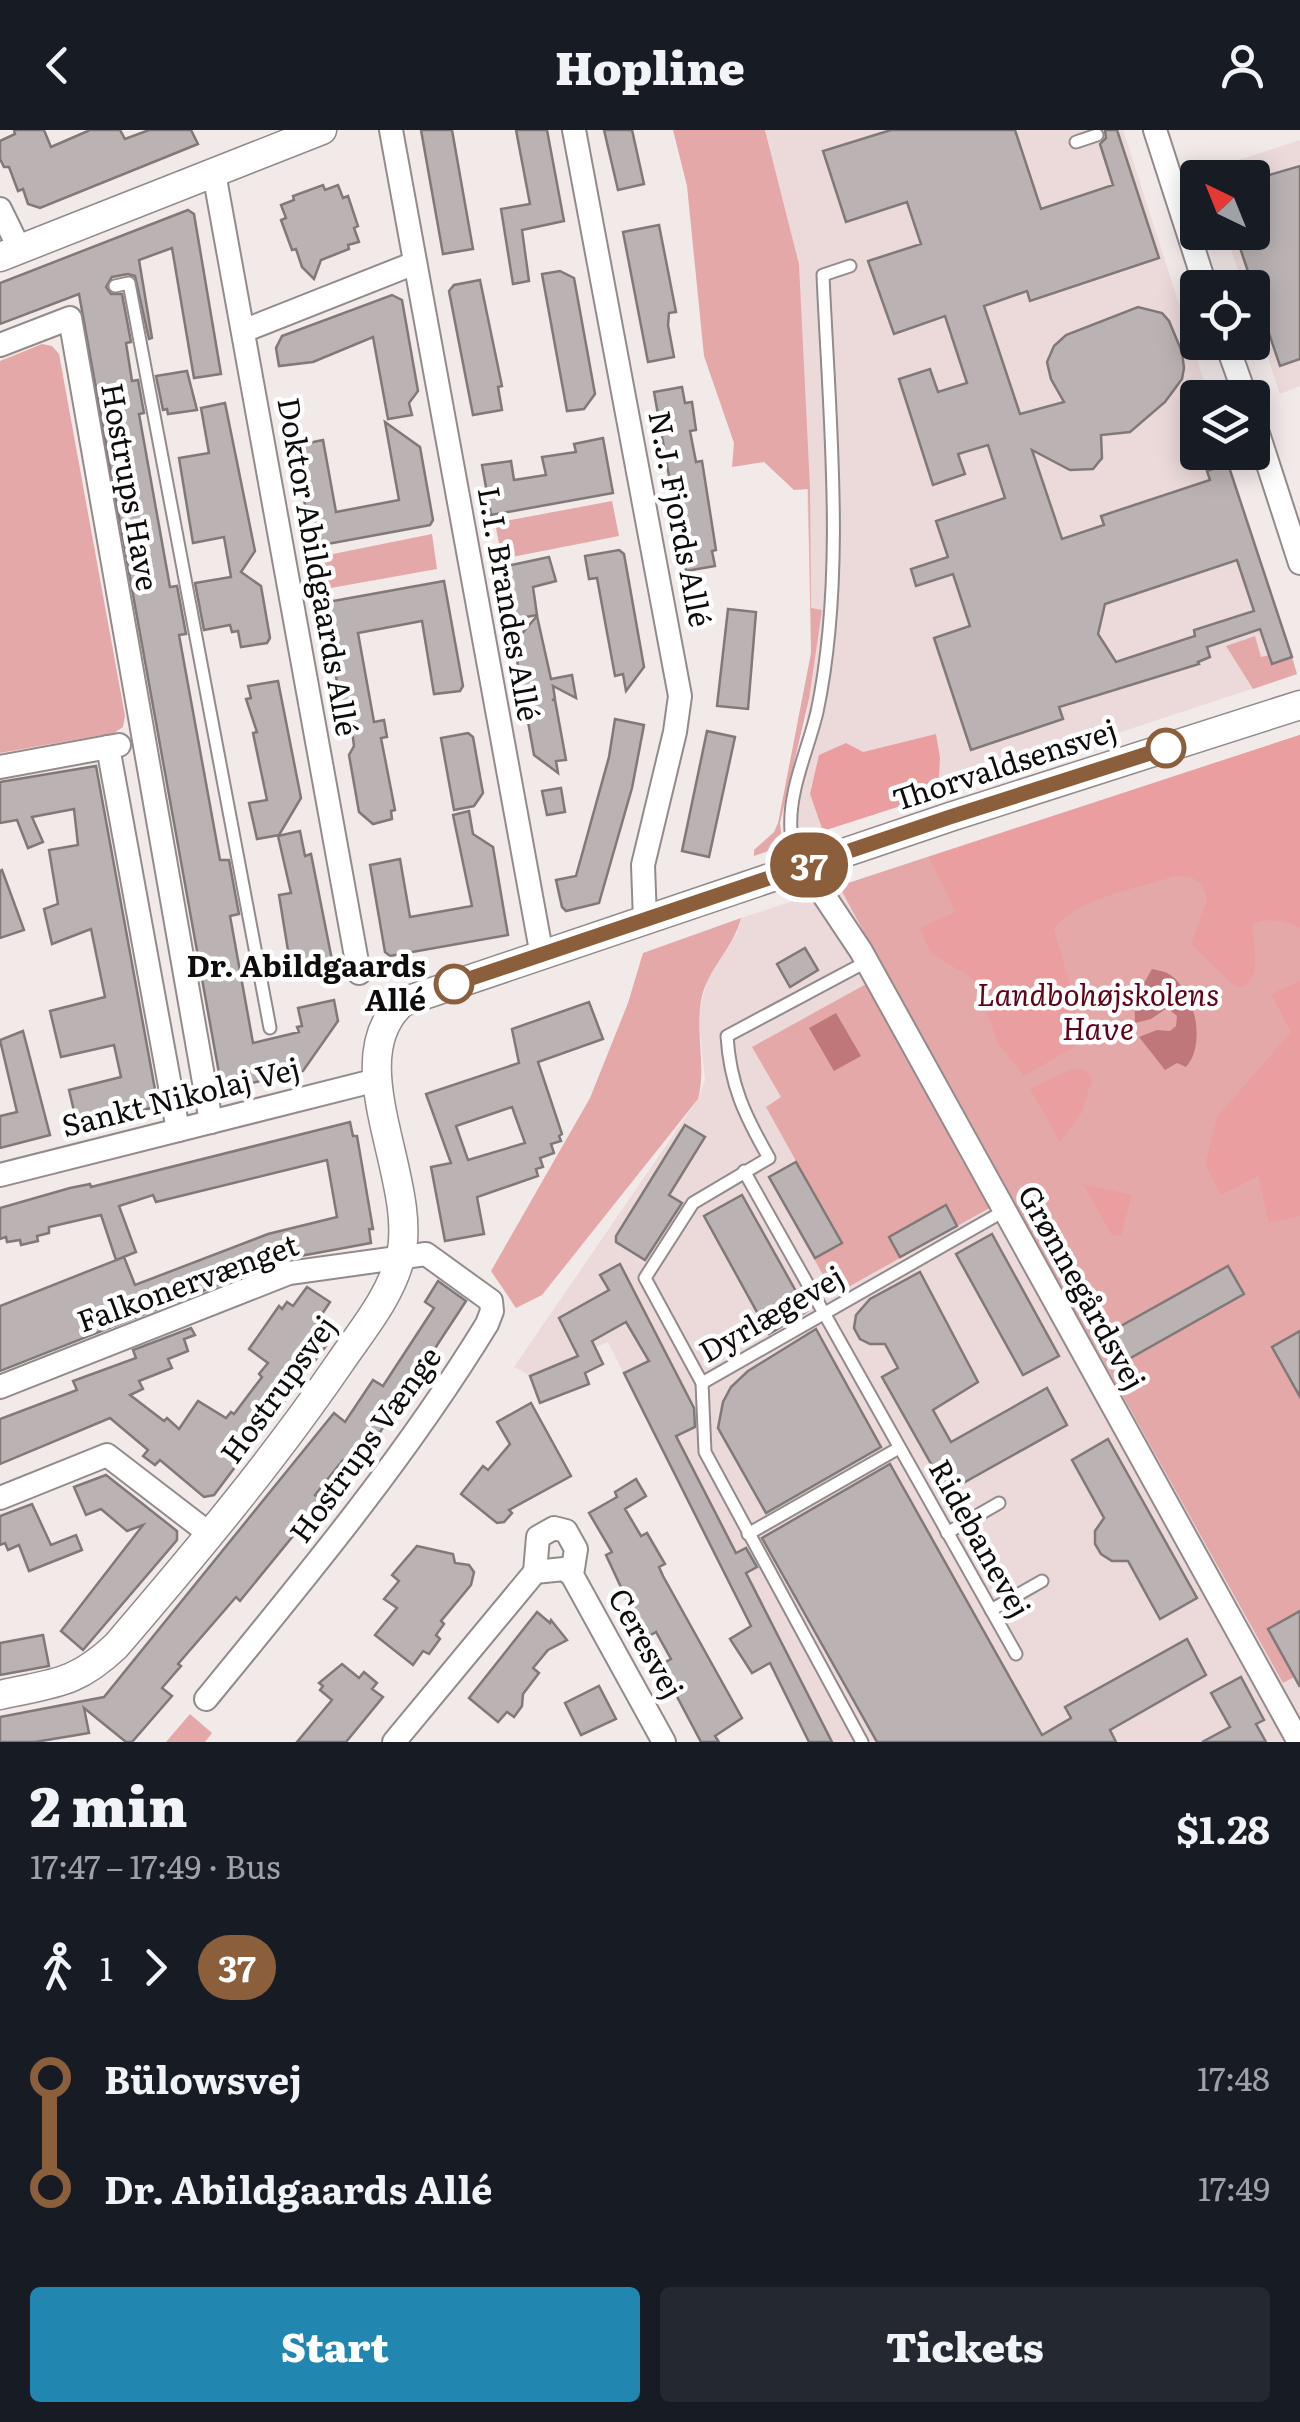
<!DOCTYPE html>
<html lang="en">
<head>
<meta charset="utf-8">
<style>
	:root { --surface:#171b24; --page:#242831; --text:#f1f3f6; --muted:#9ea1a6; --accent:#2187b0 }
	body { margin:0; font-family:Literata,serif; background:var(--page); color:var(--text); height:100vh; display:flex; flex-direction:column; font-size:38px; white-space:nowrap }
	* { box-sizing:border-box; margin:0 }
	p { font-size:32px; color:var(--muted) }
	.icon { flex:none; width:55px; height:55px; fill:none; stroke:currentColor; stroke-width:2; stroke-linecap:round; stroke-linejoin:round }
	.map { position:relative; height:1612px; overflow:hidden }
	.drawer { display:flex; flex-direction:column; background:var(--surface); flex:1 }
	.drawer>* { flex:none }
	.badge { padding:0 20px; border-radius:32px; font-size:35px; line-height:65px }
	.needle { width:65px; rotate:317deg }
	.buttons { position:absolute; left:1180px; top:30px; display:grid; gap:20px }
	.buttons a { display:grid; place-items:center; width:90px; height:90px; border-radius:10px; background:var(--surface); box-shadow:0 5px 25px #0003; font-size:50px }
	.map>.badge { position:absolute; translate:-50% -50%; box-shadow:0 0 0 5px #fff }
	.legs { display:flex; align-items:center; gap:15px; height:110px; padding:0 30px; font-size:32px }
	.legs p { margin-inline-start:auto }
	.overview { display:flex; align-items:center; justify-content:space-between; height:170px; padding:0 30px }
	h1 { font-size:55px; font-weight:800; line-height:75px }
	.action { display:flex; gap:20px; margin-top:auto; padding:20px 30px }
	.action a { flex:1; height:115px; border-radius:10px; background:var(--accent); color:#fff; font-size:40px; font-weight:800; line-height:115px; text-align:center }
	.action a+a { background:var(--page); color:var(--text) }
	ul { padding:0 30px; list-style:none }
	li { display:flex; align-items:center; gap:35px; height:110px; font-size:38px }
	li i { display:grid; place-items:center; width:15px; height:100%; margin:0 12px; background:currentColor }
	li i::after { content:''; width:25px; height:25px; margin:-12px; border:8px solid; border-radius:50%; background:var(--surface) }
	li p { margin-inline-start:auto }
	li:first-child i { background:linear-gradient(#0000 50%,currentColor 0) }
	li:last-child i { background:linear-gradient(currentColor 50%,#0000 0) }
	header { display:flex; justify-content:space-between; align-items:center; height:130px; padding:0 30px; background:var(--surface); font-size:45px; font-weight:800 }
	.map>svg:first-child { display:block }
</style>
</head>
<body>
<header><svg class="icon" aria-label="back" viewBox="0 0 24 24"><path d="M15 5l-7 7 7 7"/></svg>Hopline<svg class="icon" aria-label="person" viewBox="0 0 24 24"><circle cx="12" cy="8" r="4"/><path d="M4 21q1-7 8-7t8 7"/></svg></header>
<div class="map">
<svg width="1300" height="1612" viewBox="0 0 1300 1612">
	<rect width="100%" height="100%" fill="#f2e9e9"/>
	<g fill="#ecdada">
		<path d="M765,0H1123L1209,267L1198,268V322L1226,323L1297,544L793,710L815,516L811,478L799,134Z"/>
		<path d="M1300,10V256L1280,264L1253,183L1252,158L1244,157L1225,103L1252,102V48L1207,47L1205,41Z"/>
		<path d="M1300,605V1612H809L608,1212L529,1245L514,1237L698,969L705,950L698,885L707,851L737,803L741,788Z"/>
	</g>
	<g fill="#e5a8a9">
		<path d="M673,0H765L799,134L810,358L811,478L822,480L809,569L780,693L783,716L754,726V720L774,702L778,693L811,523L808,359L794,360L764,332L732,337L734,313L704,226L687,56Z"/>
		<path d="M42,214L52,216L59,224L125,586L123,597L114,603L0,623V231Z"/>
		<path d="M612,371L619,406L502,429L495,393Z"/>
		<path d="M432,404L437,439L325,459L318,427Z"/>
		<path d="M1255,506L1261,527L1269,525L1272,534L1292,527L1297,544L1253,559L1226,516Z"/>
		<path d="M1300,605V1544L1283,1553L1011,1066L834,1165L769,1047L796,1031L766,977L781,967L752,917L886,843L839,756Z"/>
		<path d="M741,788C734,817 709,838 702,866C694,900 707,936 698,969L542,1165L516,1178L491,1141L590,968L628,873L643,823Z"/>
		<path d="M190,1584L212,1603L205,1612H166Z"/>
	</g>
	<g fill="#ea9ea0">
		<path d="M936,604L940,628L938,664L823,701L810,664L819,625L846,613L863,622Z"/>
		<path d="M1300,605V798C1287,791 1268,787 1253,794C1252,815 1263,847 1242,858L1232,854L1191,814L1207,769L1202,754L1190,747L1176,746C1139,758 1076,768 1054,799L1075,872L1076,916L1024,946L997,912L978,856L971,847L931,824L920,798L955,782L929,727Z"/>
		<path d="M1300,851V1086L1269,1093L1258,1046L1221,1065L1205,1035L1217,987L1291,902L1271,864Z"/>
		<path d="M1072,939L1086,940L1092,950L1081,984L1060,1012L1030,959Z"/>
		<path d="M1083,1054L1132,1065L1121,1106L1112,1105Z"/>
	</g>
	<g fill="#c0777a">
		<path d="M1152,839C1153,839 1166,842 1167,843C1195,858 1207,914 1186,937L1177,933L1165,940L1139,907L1157,900L1170,901L1176,896L1177,886L1167,878L1151,889L1135,893L1134,858L1144,853Z"/>
		<path d="M836,883L861,926L834,941L809,898Z"/>
	</g>
	<g fill="#bbb3b3" stroke="#817878" stroke-width="2.5" fill-rule="evenodd">
		<path d="M14,0H44L51,17L90,0H120L125,9L149,0H191L198,14L40,78L28,74L23,59L18,61L9,37H4L0,29V11L15,4Z"/>
		<path d="M421,0H452L473,119L443,124Z"/>
		<path d="M516,0H547L564,91L522,100L529,151L513,154L501,79L530,74Z"/>
		<path d="M604,0H632L644,54L618,60Z"/>
		<path d="M891,0H1015L1041,79L1113,55L1100,14L1106,8L1105,0H1117L1159,128L1030,171L1027,161L984,176L1020,284L1064,272L1051,249L1047,232L1054,216L1066,205L1138,177L1162,183L1169,191L1182,222L1184,238L1182,249L1165,272L1130,302L1101,305L1102,328L1093,339L1070,340L1032,320L1062,409L1104,395L1101,386L1210,350L1207,341L1228,334L1292,527L1272,534L1260,499L1207,517L1210,527L1198,532L1199,534L1059,577L1063,589L971,620L934,508L970,496L953,444L916,456L911,439L948,427L936,391L1005,368L988,315L958,324L965,344L933,355L899,249L930,239L938,262L967,253L945,186L894,204L868,131L921,114L907,72L846,92L823,21ZM1237,430L1254,481L1194,500L1195,506L1116,532L1098,504L1105,474Z"/>
		<path d="M1300,36V229L1280,236L1236,106L1239,102H1252V50Z"/>
		<path d="M323,55L325,60L338,55L343,68L348,66L358,96L354,98L359,112L348,115L349,119L321,130L314,149L302,137L296,119L292,120L281,90L286,88L281,75L294,70L293,66Z"/>
		<path d="M188,80L194,84L221,244L194,248L172,118L139,130L152,208L149,209L135,146L128,144L112,147L106,157L111,164H122L131,212L126,213L132,251L138,250L144,283L139,284L170,457L177,456L186,504L179,505L220,730H229L239,784L230,786L253,913L299,902L297,897L302,896L298,878L334,870L338,891L303,941L222,960L79,164L0,194V153Z"/>
		<path d="M659,95L676,182L669,183L668,195L674,227L648,232L623,102Z"/>
		<path d="M560,141L574,148L595,264L584,279L567,281L542,144Z"/>
		<path d="M480,150L502,256L498,257L502,280L473,285L449,161L454,155Z"/>
		<path d="M392,165L402,170L418,261L409,273L412,285L388,289L373,207L313,232L279,236L276,218L282,206Z"/>
		<path d="M187,241L197,280L168,284L167,279L163,280L156,246Z"/>
		<path d="M682,257L685,273L692,272L696,300L690,301L696,332L702,331L716,420L712,421L715,436L686,441L654,262Z"/>
		<path d="M225,273L255,421L241,442L261,456L270,508L267,513L241,517L238,501L232,502L230,495L204,500L195,453L231,447L224,407L193,413L179,328L209,323L201,278Z"/>
		<path d="M385,292L420,317L433,390L430,395L317,416L312,412L294,316L323,310L336,382L399,370Z"/>
		<path d="M603,308L613,363L491,385L482,335L511,331L514,350L546,345L542,327L576,322L574,314Z"/>
		<path d="M619,420L624,424L644,537L626,561L623,544L615,546L597,448L589,449L585,426Z"/>
		<path d="M549,427L556,451L533,457L537,485L510,490L501,445L507,436Z"/>
		<path d="M444,451L463,556L460,561L434,564L422,491L358,503L374,592L384,590L387,607L381,608L395,680L391,681L392,689L373,694L359,682L349,625L354,616L350,584L342,578L322,473Z"/>
		<path d="M728,479L756,482L748,579L717,576Z"/>
		<path d="M537,486L551,549L572,545L576,568L553,556L555,569L552,570H555L566,630L556,631L558,643L534,625L514,513Z"/>
		<path d="M278,551L301,668L279,705L257,709L249,673L267,670L253,603L257,602L246,569L251,568L248,556Z"/>
		<path d="M615,589L644,595L632,658L599,773L566,781L562,777L556,750L576,746L609,627Z"/>
		<path d="M707,601L735,607L709,727L682,721Z"/>
		<path d="M468,603L473,607L483,663L474,676L454,680L441,608Z"/>
		<path d="M96,636L158,976L78,998L69,960L121,947L114,915L61,927L50,881L105,867L91,799L52,814L44,779L58,774L49,720L78,715L74,679L32,687L43,712L28,718L17,690L0,693V652Z"/>
		<path d="M561,658L565,682L547,685L542,661Z"/>
		<path d="M469,681L473,704L493,717L508,805L390,826L385,822L370,735L400,729L410,787L472,776L453,685Z"/>
		<path d="M300,701L305,726L311,724L334,840L305,845L302,831L290,833L279,765L291,763L278,706Z"/>
		<path d="M2,740L24,800L0,808V741Z"/>
		<path d="M805,818L818,840L790,857L777,834Z"/>
		<path d="M589,872L603,909L538,932L562,1004L559,1006L561,1011L551,1014L554,1023L540,1028L543,1037L536,1039L538,1046L477,1067L484,1104L445,1111L431,1037L451,1033L426,964L519,933L512,899ZM512,977L525,1013L468,1030L456,996Z"/>
		<path d="M23,901L50,1005L0,1018V986L17,982L0,910Z"/>
		<path d="M350,992L353,1006H357L373,1099H369L371,1113L284,1129L0,1241V1176L124,1127L135,1155L268,1104L337,1087L327,1030L156,1072L153,1065L119,1076L136,1122L116,1130L101,1085L49,1097V1103L37,1106L38,1111L21,1115L20,1110L7,1112L6,1107L0,1109V1078L70,1058L90,1054L91,1057Z"/>
		<path d="M685,995L705,1007L669,1065L682,1073L645,1130L616,1112V1106Z"/>
		<path d="M796,1032L842,1113L815,1128L769,1047Z"/>
		<path d="M742,1065L807,1181L769,1204L704,1086Z"/>
		<path d="M946,1075L957,1096L900,1127L889,1107Z"/>
		<path d="M992,1104L1059,1226L1023,1245L956,1124Z"/>
		<path d="M620,1134L694,1278L695,1297L676,1306L736,1423L746,1418L757,1437L746,1443L832,1612H809L770,1533L752,1543L730,1509L751,1496L624,1243L649,1231L626,1192L592,1211L603,1234L585,1243L589,1254L540,1273L530,1246L578,1226L559,1188L609,1160L600,1145Z"/>
		<path d="M1228,1136L1244,1164L1118,1235L1103,1206Z"/>
		<path d="M920,1142L978,1252L933,1280L951,1312L1047,1258L1067,1295L947,1362L882,1247L898,1238L885,1214H870L860,1209L854,1198L856,1185L870,1169Z"/>
		<path d="M438,1151L466,1171L369,1319L362,1313L348,1332L343,1330L315,1365L319,1368L309,1382L311,1384L240,1471L236,1467L178,1534L181,1536L162,1558L172,1566L132,1612H126L84,1578L89,1603L35,1612H0V1587L104,1567L334,1283L345,1292L373,1250L383,1256L434,1178L425,1172Z"/>
		<path d="M307,1157L330,1172L316,1193L327,1202L329,1212L214,1365L204,1367L160,1330L155,1335L143,1326L148,1320L110,1288L0,1334V1289L77,1260L73,1251L136,1228L133,1220L191,1198L195,1205L184,1209L188,1221L168,1229L172,1238L139,1251L143,1259L130,1265L164,1291L167,1288L179,1299L198,1271L226,1288L231,1282L234,1284L262,1247L259,1244L268,1233L249,1219L279,1176L282,1179L287,1172L293,1176Z"/>
		<path d="M816,1199L881,1317L766,1383L718,1298L723,1272L731,1257L748,1241Z"/>
		<path d="M1300,1201V1267L1272,1217Z"/>
		<path d="M531,1273L571,1346L509,1380L512,1383L504,1392L497,1393L461,1364L483,1336L488,1340L510,1314L497,1292Z"/>
		<path d="M1108,1309L1197,1468L1160,1489L1128,1431H1112L1101,1424L1095,1414V1401L1104,1388L1072,1330Z"/>
		<path d="M890,1334L1042,1605L1071,1588L1065,1577L1187,1509L1206,1545L1110,1600L1116,1612H877L762,1408Z"/>
		<path d="M106,1345L177,1401V1410L83,1520L61,1501L143,1395L127,1401L101,1379L86,1385L74,1357Z"/>
		<path d="M636,1349L646,1366L625,1379L641,1406L647,1403L665,1434L659,1437L663,1446L742,1588L715,1606L719,1612H701L674,1561L671,1563L656,1537L671,1529L656,1502L649,1506L645,1498L641,1500L606,1425L612,1422L589,1383L617,1367L615,1362Z"/>
		<path d="M32,1374L51,1415L76,1405L82,1420L29,1441L19,1415L8,1420L5,1413L0,1415V1386Z"/>
		<path d="M417,1416L453,1424L455,1433L469,1435L474,1442L471,1455L441,1491L444,1494L436,1505L440,1509L429,1524L423,1521L413,1535L375,1505L397,1478L384,1469L399,1451L392,1445Z"/>
		<path d="M1300,1481V1557L1268,1499Z"/>
		<path d="M537,1482L550,1493L551,1490L567,1510L548,1520L533,1538L539,1543L523,1564L522,1576L514,1587L507,1582L498,1592L469,1568Z"/>
		<path d="M43,1505L49,1536L0,1545V1513Z"/>
		<path d="M342,1534L359,1548L364,1542L377,1553L372,1559L383,1567L346,1612H297L332,1570L320,1560L323,1556L319,1553Z"/>
		<path d="M1241,1547L1264,1590L1256,1594L1266,1612H1202L1230,1597L1211,1563Z"/>
		<path d="M599,1556L616,1589L581,1605L565,1573Z"/>
	</g>
	<g fill="none" stroke-linecap="round" stroke-linejoin="round">
		<defs>
			<g id="service">
				<path d="M1076,12L1097,5"/>
				<path d="M115,156L129,153L270,898"/>
				<path d="M805,737C800,726 792,713 791,701C788,661 808,620 817,582C846,445 829,285 823,145L850,136"/>
				<path d="M744,1041L1016,1524"/>
				<path d="M702,1253L1004,1081"/>
				<path d="M947,1403L999,1373"/>
				<path d="M748,1404L899,1318"/>
				<path d="M991,1480L1042,1451"/>
				<path d="M862,1612L705,1322L702,1253L645,1148L693,1073L769,1028C745,986 730,955 727,906L866,832"/>
			</g>
			<g id="minor">
				<path d="M391,0L542,826"/>
				<path d="M574,0L680,566L675,602L643,735L645,790"/>
				<path d="M1155,0L1206,158"/>
				<path d="M214,43L359,843"/>
				<path d="M0,79L20,120"/>
				<path d="M243,201L415,133"/>
				<path d="M1226,212L1246,268"/>
				<path d="M0,215L70,188L211,992"/>
				<path d="M1252,285L1300,433"/>
				<path d="M108,617L178,1000"/>
				<path d="M0,637L119,615"/>
				<path d="M805,737L861,821L1299,1612"/>
				<path d="M0,1045L377,950"/>
				<path d="M0,1257L289,1143L426,1124L491,1171L492,1181L487,1194C405,1328 306,1447 206,1569"/>
				<path d="M0,1368L107,1325L211,1405"/>
				<path d="M535,1442L538,1407L554,1398L566,1401L576,1419L572,1445L664,1612"/>
				<path d="M394,1612L535,1442L564,1439L572,1445"/>
			</g>
			<g id="tertiary">
				<path d="M0,127L322,0"/>
				<path d="M0,1565C53,1553 75,1555 116,1516C194,1425 271,1333 339,1234C362,1200 389,1169 400,1129C421,1052 336,930 403,872L950,687L1300,575"/>
			</g>
		</defs>
		<use href="#service" stroke="#938b8b" stroke-width="15"/>
		<use href="#minor" stroke="#938b8b" stroke-width="26"/>
		<use href="#tertiary" stroke="#938b8b" stroke-width="31"/>
		<use href="#service" stroke="#fff" stroke-width="11"/>
		<use href="#minor" stroke="#fff" stroke-width="22"/>
		<use href="#tertiary" stroke="#fff" stroke-width="28"/>
	</g>
	<g fill="none" stroke-linecap="round" stroke-linejoin="round">
		<defs>
			<path id="line-1" d="M454,854L950,687L1166,618"/>
		</defs>
		<use href="#line-1" stroke="#fff" stroke-width="22"/>
		<use href="#line-1" stroke="#8b5e3c" stroke-width="15"/>
	</g>
	<g fill="#fff" stroke="#8b5e3c" stroke-width="5">
		<circle cx="1166" cy="618" r="18"/>
		<circle cx="454" cy="854" r="18"/>
	</g>
	<g text-anchor="middle" stroke-width="9" stroke-linejoin="round" paint-order="stroke">
		<g font-size="30" fill="#0f0c0c" stroke="#fff">
			<text transform="translate(129 357) rotate(80)" y="10">Hostrups Have</text>
			<text transform="translate(679 389) rotate(79)" y="10">N.J. Fjords Allé</text>
			<text transform="translate(317 437) rotate(80)" y="10">Doktor Abildgaards Allé</text>
			<text transform="translate(508 474) rotate(80)" y="10">L.I. Brandes Allé</text>
			<text transform="translate(1005 636) rotate(-18)" y="10">Thorvaldsensvej</text>
			<text transform="translate(181 968) rotate(-14)" y="10">Sankt Nikolaj Vej</text>
			<text transform="translate(188 1154) rotate(-20)" y="10">Falkonervænget</text>
			<text transform="translate(1081 1158) rotate(61)" y="10">Grønnegårdsvej</text>
			<text transform="translate(772 1185) rotate(-30)" y="10">Dyrlægevej</text>
			<text transform="translate(279 1260) rotate(-54)" y="10">Hostrupsvej</text>
			<text transform="translate(366 1315) rotate(-54)" y="10">Hostrups Vænge</text>
			<text transform="translate(979 1409) rotate(61)" y="10">Ridebanevej</text>
			<text transform="translate(645 1514) rotate(61)" y="10">Ceresvej</text>
		</g>
		<g font-size="30" font-weight="bold" fill="#0f0c0c" stroke="#fff" text-anchor="end">
			<text x="426" y="847">Dr. Abildgaards<tspan x="426" dy="34">Allé</tspan></text>
		</g>
		<g font-size="30" font-style="italic" fill="#600519" stroke="#fff">
			<text x="1098" y="876">Landbohøjskolens<tspan x="1098" dy="34">Have</tspan></text>
		</g>
	</g>
</svg>
<div class="buttons">
<a><svg class="needle" viewBox="-14 -14 28 28"><path d="M0-13l5 13h-10z" fill="#e53935"/><path d="M0 13l5-13h-10z" fill="#9ea1a6"/></svg></a>
<a><svg class="icon" aria-label="locate" viewBox="0 0 24 24"><circle cx="12" cy="12" r="6"/><path d="M12 2v4M12 18v4M2 12h4M18 12h4"/></svg></a>
<a><svg class="icon" aria-label="layers" viewBox="0 0 24 24"><path d="M12 4l9 5-9 5-9-5zM3 14l9 5 9-5"/></svg></a>
</div>
<b class="badge" style="left:809px;top:735px;background:#8b5e3c;color:#fff">37</b>
</div>
<section class="drawer">
<div class="overview"><div><h1>2 min</h1><p>17:47 – 17:49 · Bus</p></div><b>$1.28</b></div>
<div class="legs"><svg class="icon" aria-label="walk" viewBox="0 0 24 24"><circle cx="13" cy="4" r="2"/><path d="M13 8l-2 6 4 7M11 14l-3 7M7 12l3-4h3l4 4"/></svg>1<svg class="icon" aria-label="forward" viewBox="0 0 24 24"><path d="M9 5l7 7-7 7"/></svg><b class="badge" style="background:#8b5e3c;color:#fff">37</b></div>
<ul>
<li><i style="color:#8b5e3c"></i><b>Bülowsvej</b><p>17:48</p></li>
<li><i style="color:#8b5e3c"></i><b>Dr. Abildgaards Allé</b><p>17:49</p></li>
</ul>
<div class="action"><a>Start</a><a>Tickets</a></div>
</section>
</body>
</html>
